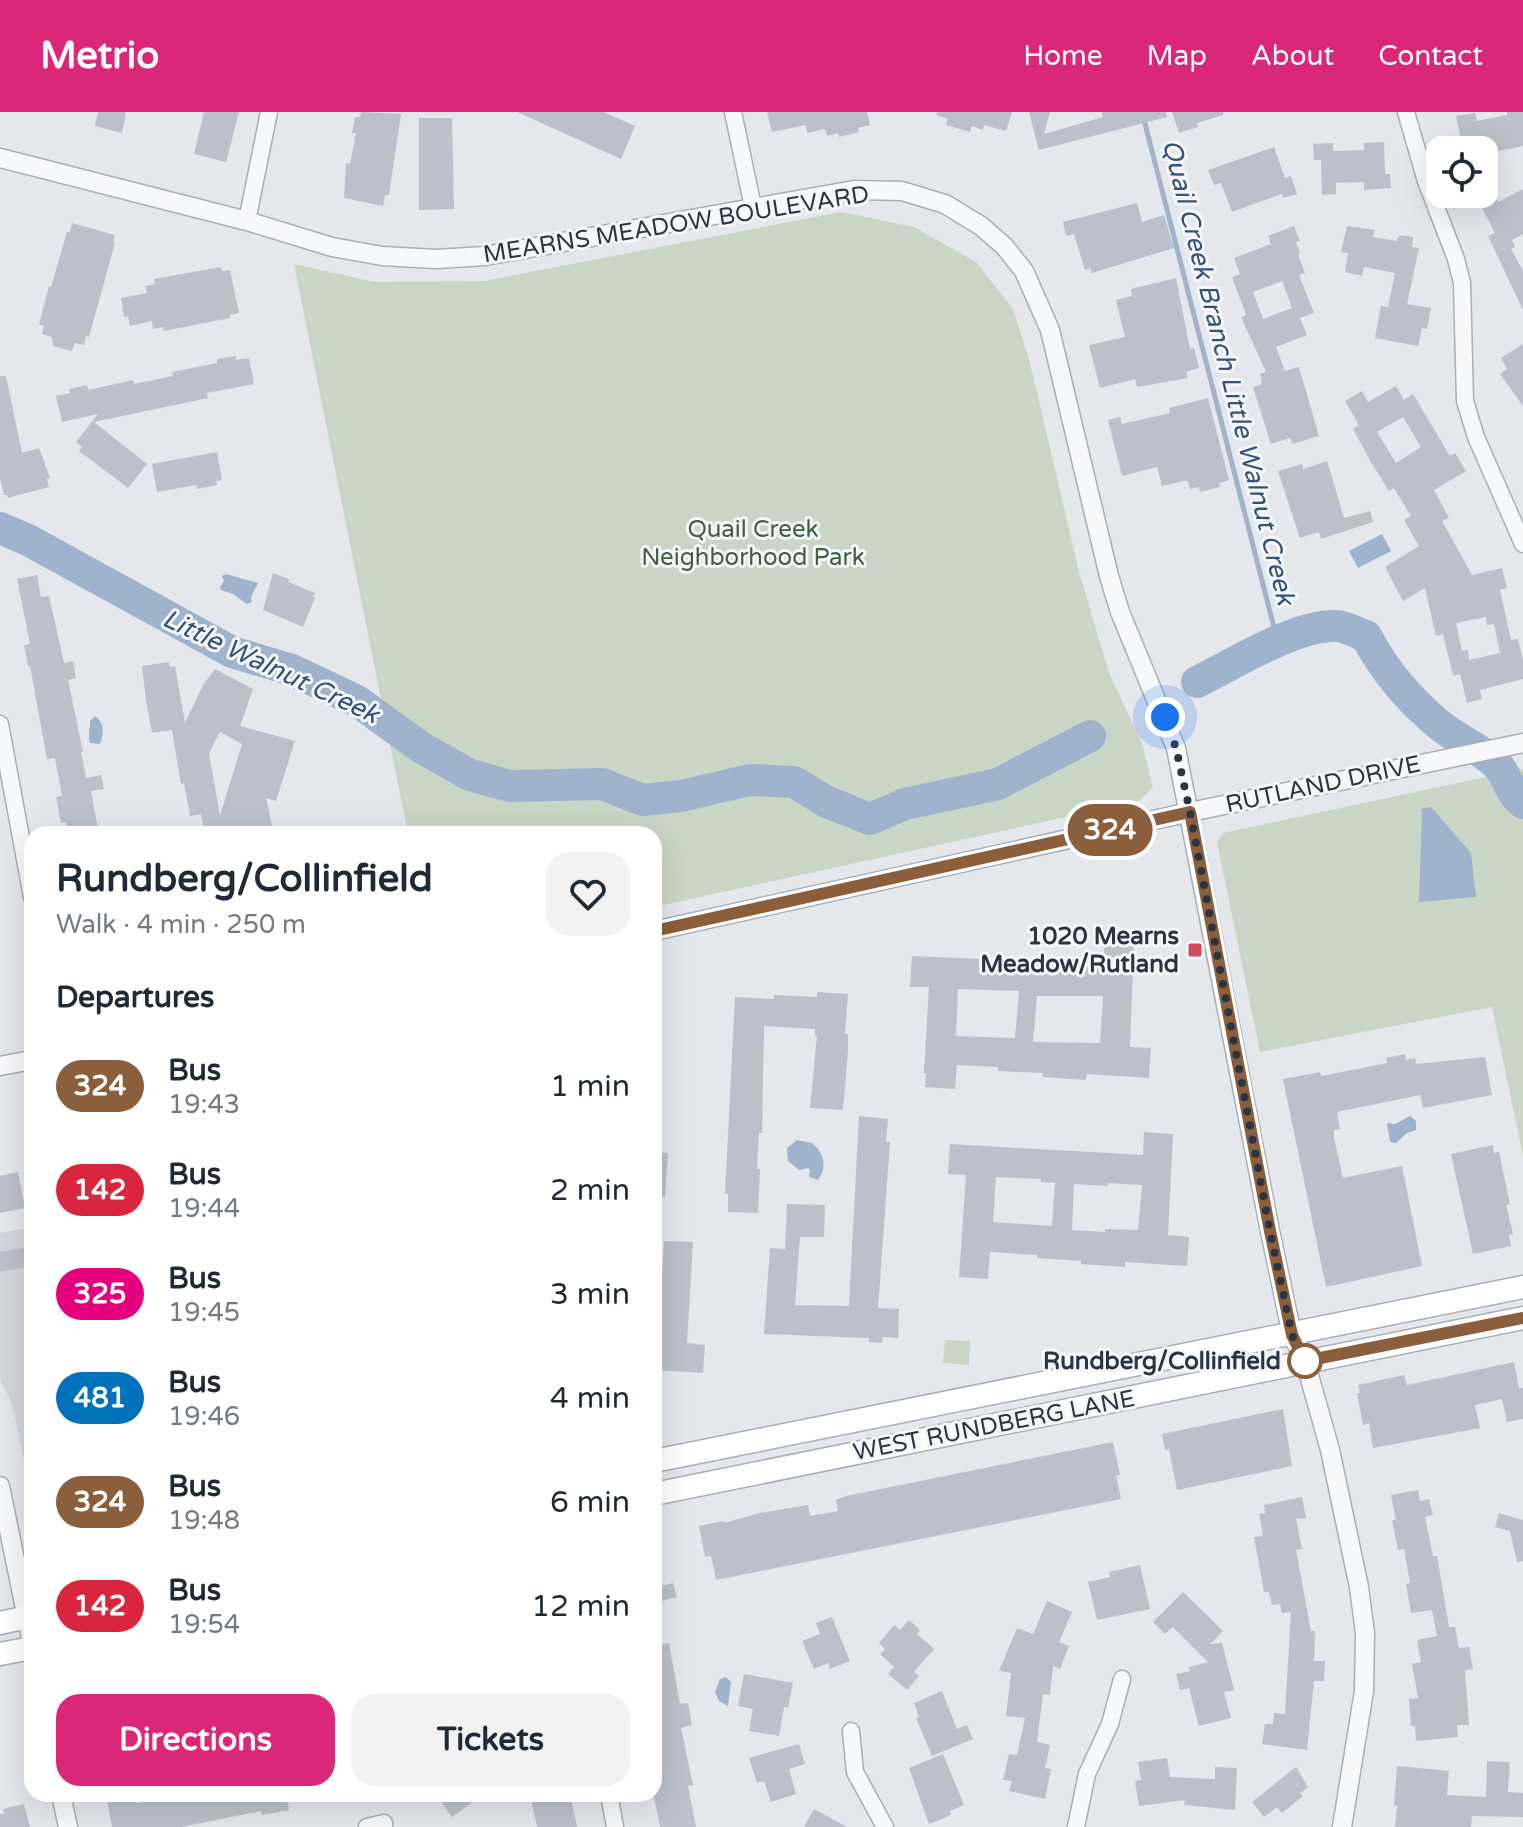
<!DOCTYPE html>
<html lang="en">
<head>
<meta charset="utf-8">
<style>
	:root { --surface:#fff; --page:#f2f2f3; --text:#1f2937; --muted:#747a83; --accent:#db2777 }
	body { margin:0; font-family:"Varela Round",sans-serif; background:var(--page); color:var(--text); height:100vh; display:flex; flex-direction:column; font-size:30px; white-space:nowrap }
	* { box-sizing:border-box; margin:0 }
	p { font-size:26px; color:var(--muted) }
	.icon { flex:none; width:44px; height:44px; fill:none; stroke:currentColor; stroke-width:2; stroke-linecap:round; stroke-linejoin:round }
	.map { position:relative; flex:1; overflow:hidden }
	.sheet { position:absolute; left:24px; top:714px; width:638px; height:976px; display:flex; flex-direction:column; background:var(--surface); border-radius:24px; box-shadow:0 8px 32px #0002 }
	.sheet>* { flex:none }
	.badge { padding:0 16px; border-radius:26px; font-size:28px; line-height:52px }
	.buttons { position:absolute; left:1426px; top:24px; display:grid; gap:16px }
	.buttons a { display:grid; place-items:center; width:72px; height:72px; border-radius:16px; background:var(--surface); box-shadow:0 8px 32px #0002; font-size:40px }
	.you { position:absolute; width:40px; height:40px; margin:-20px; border:6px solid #fff; border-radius:50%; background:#1a73e8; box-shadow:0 0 0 12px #1a73e833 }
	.map>.badge { position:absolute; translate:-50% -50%; box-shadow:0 0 0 4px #fff }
	h2 { padding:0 32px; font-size:30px; line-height:72px }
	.round { display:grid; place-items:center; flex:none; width:84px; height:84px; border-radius:24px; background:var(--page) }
	.head { display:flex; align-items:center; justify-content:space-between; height:136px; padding:0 32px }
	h1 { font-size:38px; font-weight:800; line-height:60px }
	.cta { display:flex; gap:16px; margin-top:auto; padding:16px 32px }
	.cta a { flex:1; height:92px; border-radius:24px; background:var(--accent); color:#fff; font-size:32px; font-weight:800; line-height:92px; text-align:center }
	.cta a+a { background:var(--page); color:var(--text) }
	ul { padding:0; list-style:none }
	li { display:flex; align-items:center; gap:24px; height:104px; padding:0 32px }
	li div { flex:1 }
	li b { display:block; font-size:30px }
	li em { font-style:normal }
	li .badge { min-width:88px; font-weight:700; text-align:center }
	header { display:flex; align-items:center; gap:48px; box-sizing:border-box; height:112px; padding:0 40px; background:var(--accent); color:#fff }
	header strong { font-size:38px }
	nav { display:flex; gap:44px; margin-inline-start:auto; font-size:28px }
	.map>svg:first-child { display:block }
</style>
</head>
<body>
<header>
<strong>Metrio</strong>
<nav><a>Home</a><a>Map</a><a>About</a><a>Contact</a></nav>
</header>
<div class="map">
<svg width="1523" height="1715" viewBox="0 0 1523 1715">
	<rect width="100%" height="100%" fill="#e4e7ec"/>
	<path fill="#d2d6de" d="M32,1115V1385L12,1293L0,1267V1121Z"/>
	<g fill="#c9d6c5">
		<path d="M841,100L914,115L976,150L1013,197L1030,251L1079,460L1109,561L1142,631L1153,676L1139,689L654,795V722H408L294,152L374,170L484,169Z"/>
		<path d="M1523,657V1044L1492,895L1260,940L1217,730L1223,721Z"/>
		<path d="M945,1228L970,1229L969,1253L943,1251Z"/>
	</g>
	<g fill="#9fb4cc">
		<path d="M1382,422L1391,439L1358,456L1349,439Z"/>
		<path d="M226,462L258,471L251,485L252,490L247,492L233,482L221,478L220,475L224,469L222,464Z"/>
		<path d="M95,604C105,611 104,622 100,632L90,631C88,625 90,616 90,609Z"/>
		<path d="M1431,695L1471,741L1476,785L1419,790L1422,697Z"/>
		<path d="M1410,1004L1416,1009V1018L1407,1021L1396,1031L1390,1030L1387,1011L1395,1012Z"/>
		<path d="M797,1028L812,1031C824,1041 828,1055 818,1068L809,1065L810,1058L808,1056L799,1058L788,1049L787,1036Z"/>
		<path d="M726,1565L731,1570L728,1594L719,1589L715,1580L720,1567Z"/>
	</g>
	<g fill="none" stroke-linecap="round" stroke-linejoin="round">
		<path stroke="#9fb4cc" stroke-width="5" d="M1142,0L1278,531"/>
		<g stroke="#9fb4cc" stroke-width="32">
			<path d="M0,416L28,428L232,540L292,558L357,589L422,636L470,663L510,674L602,672L643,688L681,684L750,668L794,670L827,690L870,707L905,692L998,672L1090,624"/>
			<path d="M1197,570C1232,553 1297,512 1336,514C1345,514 1357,521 1366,524C1384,558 1411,590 1442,615C1459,628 1486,640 1499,655C1509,667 1509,680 1523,691"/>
		</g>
	</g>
	<g fill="#bbc0ca" fill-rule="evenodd">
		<path d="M98,0H126L122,21L95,14Z"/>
		<path d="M204,0H239L226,50L194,42Z"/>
		<path d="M361,0L401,2L389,83H385L383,94L344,86L346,51L350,52L356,21H352L355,5H360Z"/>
		<path d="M517,0H604L635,14L621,47Z"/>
		<path d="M767,0H867L870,13L858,16L859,20L839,25L838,21L827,24L825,17L807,21L806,13L772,20Z"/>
		<path d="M937,0H1012L1006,19L984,13L983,18L972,14L970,20L946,13L948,7L936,3Z"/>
		<path d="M1029,0H1050L1044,22L1103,5L1102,0H1166L1167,5L1039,38Z"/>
		<path d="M1172,0H1223V3L1197,11L1198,15L1179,21Z"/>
		<path d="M1507,0H1523V34L1484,42V38H1463L1456,4L1475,1L1477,9L1507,3Z"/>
		<path d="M419,6H452L454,97L419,98Z"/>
		<path d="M1384,30L1385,62H1390L1391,76L1364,78V70L1336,71V82L1322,83L1321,48H1314L1313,32L1333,31V39L1364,38V31Z"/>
		<path d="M1274,35L1285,66L1291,64L1297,82L1283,86L1282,82L1232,100L1221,71L1214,73L1208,58Z"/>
		<path d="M1523,77V122L1512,128L1515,135L1511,137L1523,159V198L1488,124L1495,121L1481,94L1496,87L1498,90Z"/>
		<path d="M1137,91L1142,110L1164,103L1174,136L1092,161L1090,156L1085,158L1074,122L1066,124L1063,110Z"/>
		<path d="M72,111L115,123L113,130L115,131L89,225L86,224L84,233L75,231L72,239L53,234L52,225L42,222L44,214L39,212L49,174L51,175L67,120H70Z"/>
		<path d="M1294,114L1300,129L1296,130L1300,141L1298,142L1305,161L1299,163L1314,201L1300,206L1307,223L1276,235L1285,259L1299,255L1319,324L1293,332L1290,326L1271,332L1253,275L1262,272L1260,262L1266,260L1241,205L1246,203L1232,165L1240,162L1234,146L1271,132L1268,124ZM1282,169L1292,196L1263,207L1253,180Z"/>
		<path d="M1347,114L1375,118L1373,125L1396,129L1400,123L1413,125L1412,135L1419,136L1407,192L1431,196L1427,217L1422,216L1418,234L1375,226L1381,194L1388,195L1395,161L1364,155L1362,164L1345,160L1348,141L1341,140Z"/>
		<path d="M221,155L222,159L230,158L239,201L230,203V206L164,219L163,215L153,217L152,209L130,214L128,204L124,205L121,186L147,181L145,174L155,172L154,167Z"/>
		<path d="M1176,166L1190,237L1194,236L1199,256L1186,260L1188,266L1137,275L1135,267L1100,276L1089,233L1125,225L1116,188L1132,184L1131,177Z"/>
		<path d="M1523,232V294L1500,262L1507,257L1501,246Z"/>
		<path d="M236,244V248L249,246L254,272L207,281L208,286L94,310L147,352L128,376L79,339L82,335L76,330L98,302L62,310L56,284L70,281L69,277L87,273L88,278L133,268L134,272L173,264L172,260L217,251V247Z"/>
		<path d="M0,264H6L22,341L39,336L50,366L47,367L49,375L8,386L7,383H4L0,367Z"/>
		<path d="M1396,274L1404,288L1413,282L1450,344L1455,341L1466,359L1434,378L1449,406L1442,409L1472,463L1502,456L1507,476L1500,478L1511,528L1518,527L1523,549V567L1480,578L1482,587L1467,591L1460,562L1453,564L1443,522L1436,524L1425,476L1403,489L1385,455L1419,434L1404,408L1411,404L1394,376L1389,379L1372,352L1353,317L1359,313L1345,289L1362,279L1368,290ZM1403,305L1421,335L1396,351L1377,320ZM1486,505L1487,513L1494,512L1500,541L1469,548L1468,538L1462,539L1456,511Z"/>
		<path d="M1208,286L1229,368L1219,371L1220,375L1200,380L1199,375L1190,377L1188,369H1184L1162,374L1157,355L1122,364L1108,308L1120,305L1122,312L1170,301L1169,296Z"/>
		<path d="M217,340L222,368L216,369L217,373L197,377L196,373L157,380L152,352Z"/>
		<path d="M1327,349L1344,406L1370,399L1373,410L1321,427L1319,420L1300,426L1278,359L1302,352L1303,357Z"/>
		<path d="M273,461L289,467L288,470L315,481L313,485L315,486L303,515L263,498Z"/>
		<path d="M37,463L41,485L49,484L64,551L73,549L76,566L68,568L83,640H81L86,666L101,663L104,677L91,679L99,722H68L66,710L61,711L56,685L62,684L55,646L47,647L30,554H28L24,533L30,532L17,467Z"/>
		<path d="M169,550L170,555L175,554L185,611L203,573L215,557L253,577L240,614L295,629L276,689L266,686L274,722H205L201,702L190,704L184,671L181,672L172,618L152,621L146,588L142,554ZM220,620L242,632L220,704L209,641Z"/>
		<path d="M1105,828L1134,830L1130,935L1151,936L1149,966L1087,962L1086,968L1043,965V961L998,959V955L957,953L955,977L925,975L926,961H924L929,875H910L912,844L1056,850L1057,847H1070V854L1103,855ZM958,877L1019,879L1015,926L956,924ZM1037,884H1103L1100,931L1033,930Z"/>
		<path d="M817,880L848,882L845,922H848V939L843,998L810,996L817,924H815V917L764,914L762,1021H759L757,1057H760L758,1101L728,1100V1082H725L735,885L774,887V883L817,885Z"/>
		<path d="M1405,942L1406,948L1415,946L1416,952L1485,945L1492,983L1423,996L1420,983L1337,1000L1340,1017L1334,1018V1026L1343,1066L1402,1054L1422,1154L1326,1175L1283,967L1320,960L1321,964L1357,957L1387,951L1386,946Z"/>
		<path d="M859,1004L888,1007L886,1030H890L878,1196L899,1197L898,1226L883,1225L882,1231L869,1230V1226L764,1222L770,1136L785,1137L787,1092L825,1093L824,1125H800L795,1193L849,1194Z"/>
		<path d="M1144,1020L1173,1022L1168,1123L1189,1125L1187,1154L1125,1150V1155L1081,1152V1149L1037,1146V1143L990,1140L988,1167L959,1165L966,1063L948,1062L950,1032L1143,1043ZM996,1065L1041,1067V1070L1055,1071L1052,1114L993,1110ZM1108,1071L1142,1073L1138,1118L1105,1117V1120L1072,1118L1074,1072L1108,1074Z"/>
		<path d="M1493,1033L1494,1041L1499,1040L1510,1092L1506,1093L1513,1122L1509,1123L1511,1134L1473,1142L1451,1042Z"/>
		<path d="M654,1040L668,1041L665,1085H654Z"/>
		<path d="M18,1060L25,1096L0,1101V1064Z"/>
		<path d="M664,1129L693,1130L687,1231L705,1233L703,1261L654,1258V1229H658Z"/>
		<path d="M32,1134V1154L0,1160V1140Z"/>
		<path d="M1514,1250L1519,1276H1523V1307L1507,1310L1502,1287L1475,1293L1480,1316L1373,1336L1369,1311L1363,1313L1357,1281H1360L1358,1273L1404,1263L1407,1273Z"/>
		<path d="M1283,1297L1292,1354L1177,1378L1169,1337L1165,1338L1162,1322Z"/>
		<path d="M1113,1330L1120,1363L1116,1364L1121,1387L716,1468L711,1444L705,1445L699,1414L724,1409V1411L760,1401L808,1393L810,1404L838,1399L836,1388L846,1384Z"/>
		<path d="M1418,1378L1420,1389L1429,1387L1433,1403L1425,1405L1433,1444H1437L1449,1515H1455L1459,1536L1469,1535L1473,1557L1465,1558L1469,1613H1457L1458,1625L1416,1629L1415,1614H1411L1409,1587L1418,1586L1412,1552L1421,1550L1417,1528L1437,1524L1432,1498L1411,1501L1406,1472L1410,1471L1404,1437L1398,1438L1392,1408H1396L1391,1383Z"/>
		<path d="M1302,1385L1306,1406L1296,1407L1302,1437L1296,1438L1311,1519H1315L1314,1549H1325L1324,1569H1314L1307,1638L1262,1632L1265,1612H1273L1274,1601L1285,1602L1291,1500L1282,1501L1280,1492L1272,1493L1269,1480H1264L1254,1425L1263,1424L1259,1402L1265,1401L1264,1393Z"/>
		<path d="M1499,1401L1523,1408V1449L1517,1450L1510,1419L1495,1415Z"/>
		<path d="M1140,1453L1150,1497L1097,1508L1088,1470L1110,1465L1109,1460Z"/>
		<path d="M673,1471L677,1485L654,1491V1476Z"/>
		<path d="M1183,1480L1223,1519L1210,1532L1222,1531L1234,1578L1224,1580L1231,1606L1199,1614L1189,1576L1180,1578L1176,1562L1190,1559L1189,1555L1208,1550L1173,1515L1165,1522L1153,1510Z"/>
		<path d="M1047,1489L1072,1500L1059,1530L1069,1534L1060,1557L1053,1554L1050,1583L1043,1582L1037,1630L1050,1633L1045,1656L1051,1657L1045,1687L1009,1679L1012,1669L1003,1668L1009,1642L1017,1643L1025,1606L1006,1604L1011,1561L999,1559L1017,1516L1033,1522Z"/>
		<path d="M832,1505L850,1549L830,1557L828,1551L814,1557L802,1529L820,1522L816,1511Z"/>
		<path d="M909,1508L920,1518L917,1522L934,1537L914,1560L919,1564L907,1578L888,1562L894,1555L880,1542L885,1537L879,1531L894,1513L900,1518Z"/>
		<path d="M669,1531L680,1592L688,1591L692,1613L681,1616L693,1673L688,1674L696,1715H660L654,1685V1534Z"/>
		<path d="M744,1562L793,1571L788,1596L784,1595L779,1624L749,1619L753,1597L738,1594Z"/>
		<path d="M942,1579L957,1617L967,1613L973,1627L932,1644L916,1606L919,1605L914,1591Z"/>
		<path d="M799,1632L805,1652L789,1657L796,1682L771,1690L764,1669L757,1671L749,1646Z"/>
		<path d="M943,1642L964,1693L950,1699L951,1703L929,1712L909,1656Z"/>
		<path d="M1167,1646L1170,1665L1215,1667V1655L1237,1656L1235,1698L1184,1693L1185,1688L1139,1694L1135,1669L1141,1668L1138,1650Z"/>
		<path d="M1487,1649L1510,1650L1508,1680L1523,1681V1705L1472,1704L1471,1715H1395L1397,1694L1394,1693L1397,1654L1449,1659L1447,1683L1486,1685Z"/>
		<path d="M1296,1655L1308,1675L1300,1681L1303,1684L1282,1701L1277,1695L1264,1705L1252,1690Z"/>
		<path d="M167,1682H286L289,1698L262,1703L261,1699L181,1715H112L107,1688L135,1683L136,1691L168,1686Z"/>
		<path d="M436,1682H483L452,1705Z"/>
		<path d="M530,1682H570L577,1715H537Z"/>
		<path d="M24,1692L30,1715H0V1702H4L3,1697Z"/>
		<path d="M814,1697L847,1715H804Z"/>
	</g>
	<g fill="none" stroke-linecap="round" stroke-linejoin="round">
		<defs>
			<g id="minor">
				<path d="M733,0L753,95"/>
				<path d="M1406,0L1426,69L1456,147L1462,171L1465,289L1476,325L1523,432"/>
				<path d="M247,109L269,0"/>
				<path d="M0,612L32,785"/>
				<path d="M851,1619L855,1660L885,1715"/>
				<path d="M609,1682L615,1715"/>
				<path d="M367,1715L384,1711V1715"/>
				<path d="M1076,1715L1087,1662L1110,1612L1122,1567"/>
			</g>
			<g id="tertiary">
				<path d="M0,46L247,109L332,135L382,144L436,147L485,144L854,78L902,79L945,92L981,114L1004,134L1024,159L1050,218L1109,464L1120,500L1176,636L1270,1119L1292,1223L1305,1249L1330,1338L1359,1475L1365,1521L1364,1579L1342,1715"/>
				<path d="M654,819L1190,700L1523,631"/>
				<path d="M0,954L32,948"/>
				<path d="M0,1374L32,1531"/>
				<path d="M61,1682L68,1715"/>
			</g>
			<g id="secondary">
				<path d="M654,1349L1523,1175"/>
				<path d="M654,1382L1523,1206"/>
				<path d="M0,1511L32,1504"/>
				<path d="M0,1542L32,1536"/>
			</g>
		</defs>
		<use href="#minor" stroke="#a9aeb7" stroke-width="19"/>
		<use href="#tertiary" stroke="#a9aeb7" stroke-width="21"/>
		<use href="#secondary" stroke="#a9aeb7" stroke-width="25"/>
		<use href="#minor" stroke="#f7f8fa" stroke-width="16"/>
		<use href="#tertiary" stroke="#f7f8fa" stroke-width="18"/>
		<use href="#secondary" stroke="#fff" stroke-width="22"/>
	</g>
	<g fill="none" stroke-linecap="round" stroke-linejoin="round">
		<defs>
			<path id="line" d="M654,819L1190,700L1270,1119L1292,1223L1305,1249L1523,1206"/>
		</defs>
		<use href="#line" stroke="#fff" stroke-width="18"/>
		<use href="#line" stroke="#8b5e3c" stroke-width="12"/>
		<path stroke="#2b3445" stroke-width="8" stroke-dasharray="0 14.4" d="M1165,605L1176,636L1190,700L1270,1119L1292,1223L1305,1249"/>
	</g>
	<rect fill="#d1495b" stroke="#f4f6f9" stroke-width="3" x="1187" y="830" width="16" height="16" rx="4"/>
	<circle fill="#fff" stroke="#8b5e3c" stroke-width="4" cx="1305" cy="1249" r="16"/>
	<g text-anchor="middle" stroke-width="6" stroke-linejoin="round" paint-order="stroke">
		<g font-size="24" fill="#2b3445" stroke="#f4f6f9">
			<text transform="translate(676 112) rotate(-9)" y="8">MEARNS MEADOW BOULEVARD</text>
			<text transform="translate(1323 672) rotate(-12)" y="8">RUTLAND DRIVE</text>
			<text transform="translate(994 1313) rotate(-11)" y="8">WEST RUNDBERG LANE</text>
		</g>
		<g font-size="24" fill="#3f6138" stroke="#f4f6f9">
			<text x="753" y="425">Quail Creek<tspan x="753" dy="28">Neighborhood Park</tspan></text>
		</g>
		<g font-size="24" font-weight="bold" fill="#2b3445" stroke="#f4f6f9" text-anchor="end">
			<text x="1179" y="832">1020 Mearns<tspan x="1179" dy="28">Meadow/Rutland</tspan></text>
		</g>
		<g font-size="24" font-weight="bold" fill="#2b3445" stroke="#f4f6f9" text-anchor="end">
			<text x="1281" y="1257">Rundberg/Collinfield</text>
		</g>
		<g font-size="26" font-style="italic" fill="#34527a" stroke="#f4f6f9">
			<text transform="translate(1229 260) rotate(76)" y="9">Quail Creek Branch Little Walnut Creek</text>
			<text transform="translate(271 554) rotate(25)" y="9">Little Walnut Creek</text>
		</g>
	</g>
</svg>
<div class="buttons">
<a><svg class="icon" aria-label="locate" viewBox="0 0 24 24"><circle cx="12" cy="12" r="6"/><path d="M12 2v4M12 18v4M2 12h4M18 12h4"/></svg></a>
</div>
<div class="you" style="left:1165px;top:605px"></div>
<b class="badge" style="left:1110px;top:718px;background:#8b5e3c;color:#fff">324</b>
<section class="sheet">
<div class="head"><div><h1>Rundberg/Collinfield</h1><p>Walk · 4 min · 250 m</p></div><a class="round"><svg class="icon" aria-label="heart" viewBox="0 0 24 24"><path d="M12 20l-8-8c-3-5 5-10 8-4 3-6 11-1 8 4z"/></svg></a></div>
<h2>Departures</h2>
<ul>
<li><span class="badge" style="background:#8b5e3c;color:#fff">324</span><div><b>Bus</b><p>19:43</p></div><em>1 min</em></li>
<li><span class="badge" style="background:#d7263d;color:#fff">142</span><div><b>Bus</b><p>19:44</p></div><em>2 min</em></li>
<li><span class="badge" style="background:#e6007e;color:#fff">325</span><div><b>Bus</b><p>19:45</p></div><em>3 min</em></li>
<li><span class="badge" style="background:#0072bc;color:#fff">481</span><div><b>Bus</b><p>19:46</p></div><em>4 min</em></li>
<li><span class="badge" style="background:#8b5e3c;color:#fff">324</span><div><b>Bus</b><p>19:48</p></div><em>6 min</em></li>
<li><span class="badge" style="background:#d7263d;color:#fff">142</span><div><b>Bus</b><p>19:54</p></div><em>12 min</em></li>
</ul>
<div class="cta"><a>Directions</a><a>Tickets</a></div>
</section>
</div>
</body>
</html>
